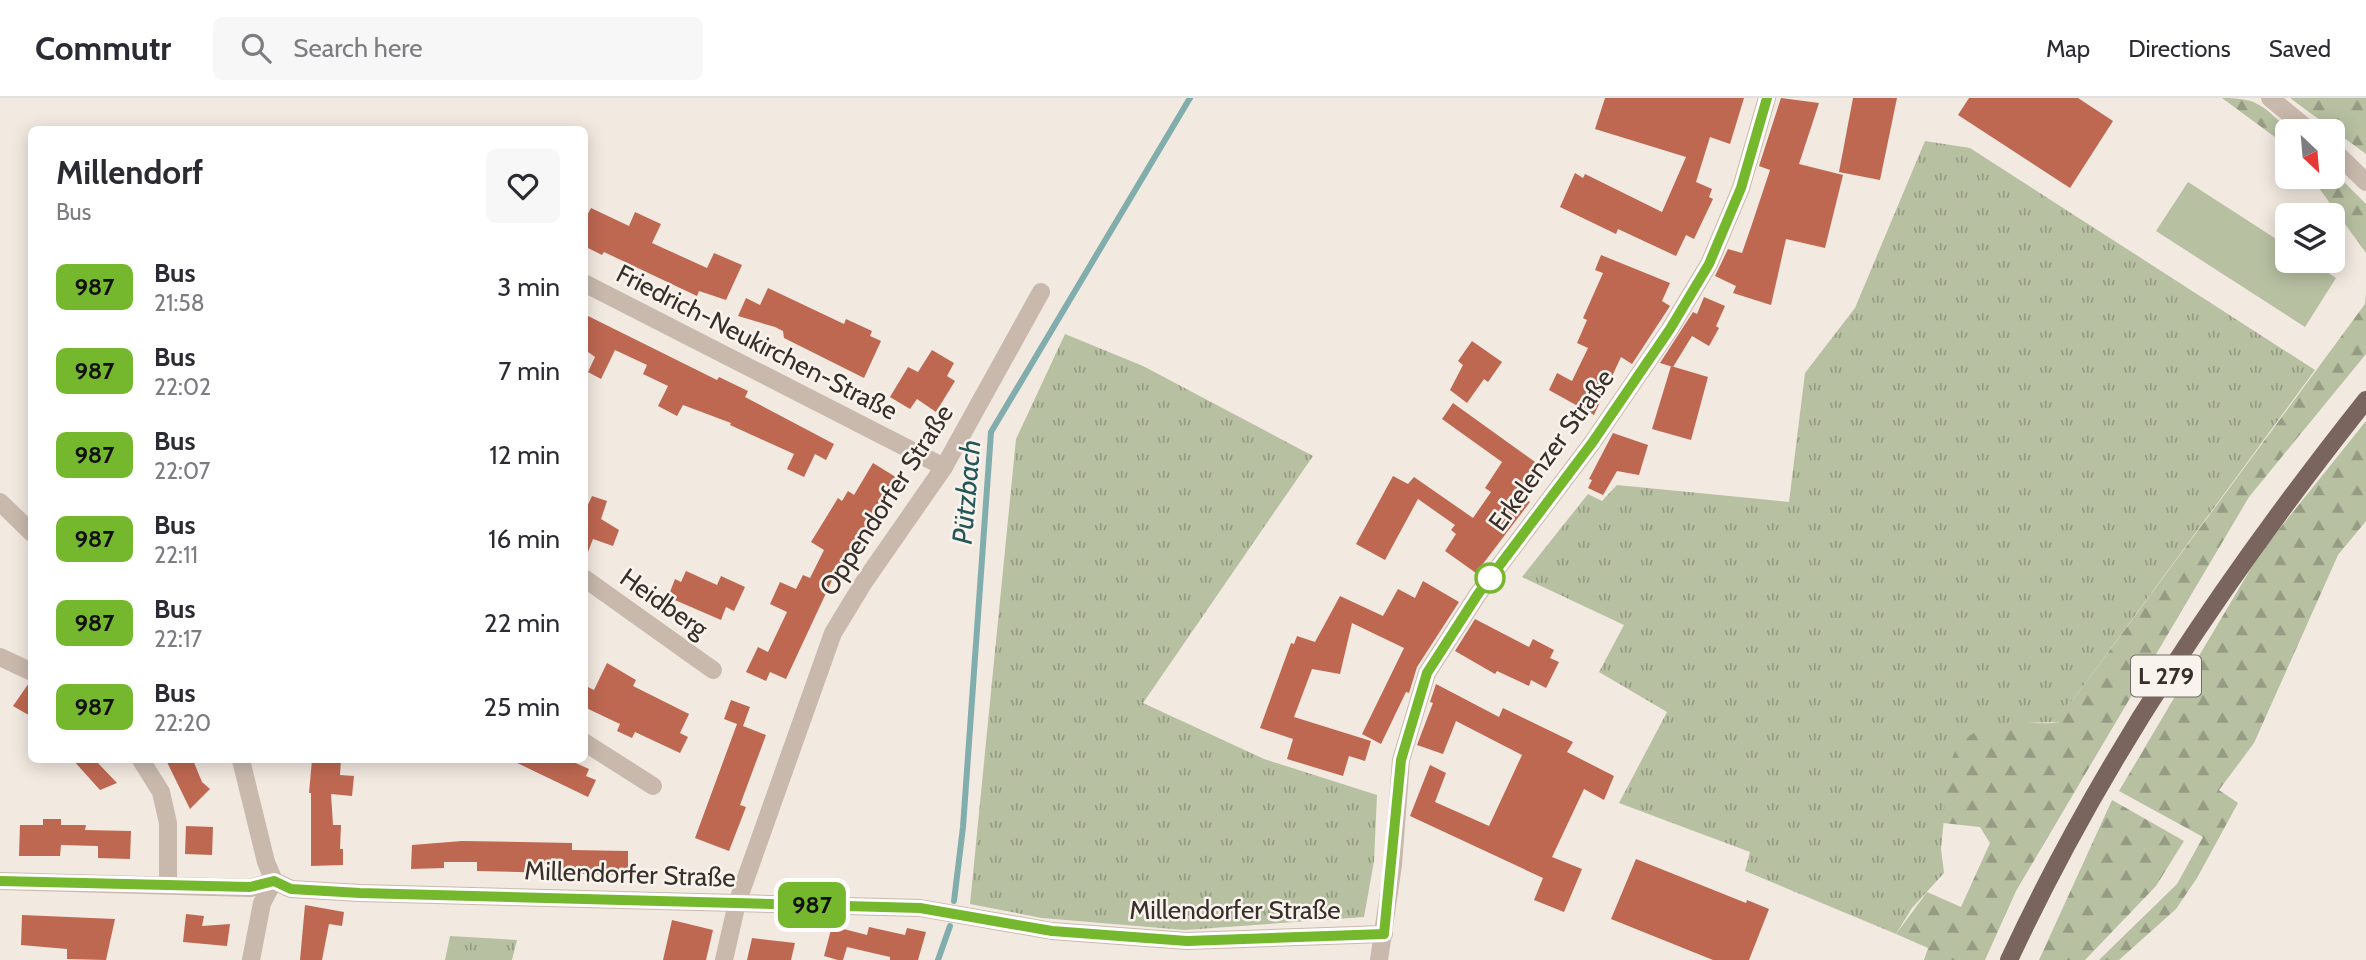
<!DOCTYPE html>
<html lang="en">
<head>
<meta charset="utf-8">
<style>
	:root { --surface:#fff; --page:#f7f7f7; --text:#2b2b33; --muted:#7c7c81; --line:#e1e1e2 }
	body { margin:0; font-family:Cabin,sans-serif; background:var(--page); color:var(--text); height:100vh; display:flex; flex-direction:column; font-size:26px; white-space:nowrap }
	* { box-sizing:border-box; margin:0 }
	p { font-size:23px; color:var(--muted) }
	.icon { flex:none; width:38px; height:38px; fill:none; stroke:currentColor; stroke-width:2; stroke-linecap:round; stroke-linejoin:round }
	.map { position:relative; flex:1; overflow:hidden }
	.side { position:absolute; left:28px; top:28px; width:560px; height:637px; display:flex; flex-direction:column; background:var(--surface); border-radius:10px; box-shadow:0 4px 18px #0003 }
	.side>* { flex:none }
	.badge { padding:0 14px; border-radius:10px; font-size:24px; line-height:46px }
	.needle { width:46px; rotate:154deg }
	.buttons { position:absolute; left:2275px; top:21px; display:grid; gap:14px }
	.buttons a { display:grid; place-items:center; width:70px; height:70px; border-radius:10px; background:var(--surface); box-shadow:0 4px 18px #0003; font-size:35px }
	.map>.badge { position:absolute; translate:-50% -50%; box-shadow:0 0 0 4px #fff }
	.round { display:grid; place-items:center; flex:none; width:74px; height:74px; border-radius:10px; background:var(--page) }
	.headline { display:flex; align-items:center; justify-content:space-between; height:119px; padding:0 28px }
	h1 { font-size:33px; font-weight:700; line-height:52px }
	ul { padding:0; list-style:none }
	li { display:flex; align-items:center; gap:21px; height:84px; padding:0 28px }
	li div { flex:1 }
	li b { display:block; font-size:26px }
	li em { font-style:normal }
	li .badge { min-width:77px; font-weight:700; text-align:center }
	header { display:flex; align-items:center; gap:42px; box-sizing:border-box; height:98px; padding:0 35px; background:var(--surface); border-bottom:2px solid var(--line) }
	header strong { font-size:33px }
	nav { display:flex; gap:38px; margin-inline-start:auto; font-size:24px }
	.search { width:490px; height:63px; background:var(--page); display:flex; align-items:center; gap:18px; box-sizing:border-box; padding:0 24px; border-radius:10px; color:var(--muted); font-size:26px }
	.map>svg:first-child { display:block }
</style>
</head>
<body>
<header>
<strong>Commutr</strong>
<div class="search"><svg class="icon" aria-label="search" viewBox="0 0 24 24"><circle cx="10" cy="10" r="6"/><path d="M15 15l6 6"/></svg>Search here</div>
<nav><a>Map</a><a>Directions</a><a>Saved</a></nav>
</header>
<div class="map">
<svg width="2366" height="862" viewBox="0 0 2366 862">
	<defs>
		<pattern id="grass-tufts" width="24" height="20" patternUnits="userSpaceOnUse" patternTransform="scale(1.75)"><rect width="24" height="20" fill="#b7c0a1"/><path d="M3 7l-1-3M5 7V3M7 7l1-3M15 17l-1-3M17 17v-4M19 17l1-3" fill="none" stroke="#969c83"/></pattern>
		<pattern id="forest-firs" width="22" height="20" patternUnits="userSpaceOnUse" patternTransform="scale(1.75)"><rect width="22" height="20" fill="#b7c0a1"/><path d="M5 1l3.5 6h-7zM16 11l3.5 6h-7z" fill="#969c83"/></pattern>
	</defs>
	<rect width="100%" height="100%" fill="#f2e9e0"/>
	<g fill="url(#grass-tufts)">
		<path d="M1925,43L1970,50L2315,272L2073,602L2058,614L2060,624L2026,625L1946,699L1941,751L1944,775L1912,810L1896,836L1745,773L1750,754L1619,705L1667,614L1599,574L1624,527L1522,479L1588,396L1602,403L1617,387L1789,404L1805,275L1855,210Z"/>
		<path d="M1065,236L1143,268L1313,358L1143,605L1264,661L1377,697L1374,763L1364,819L1185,832L1042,820L970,806L1016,341Z"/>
		<path d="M450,838L517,842L512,862H445Z"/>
	</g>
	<g fill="url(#forest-firs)">
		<path d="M2222,0C2261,0 2262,9 2291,33H2287V48Z"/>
		<path d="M2290,0H2366V56Z"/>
		<path d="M2333,73L2366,106V155L2311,79H2333Z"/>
		<path d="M2366,195V256L2249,399L2016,793L1985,862H1924L1928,850L1896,836L1927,794L1961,809L1990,745L1980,729L1943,725C1950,654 1946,629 2027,625C2038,625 2048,626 2060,624L2057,614L2073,602L2365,206Z"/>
		<path d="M2366,323V423L2338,457L2254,645L2219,692L2238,705L2197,780L2176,811L2119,862H2099L2177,786L2203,739L2119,693L2260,455Z"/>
		<path d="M2112,702L2184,743L2156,788L2085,862H2039Z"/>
	</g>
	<path fill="#b7c0a1" d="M2188,84L2287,148V163H2310L2336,180L2305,229L2156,133Z"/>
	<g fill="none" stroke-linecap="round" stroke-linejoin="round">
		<g stroke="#81adad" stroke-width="6">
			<path d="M954,803L963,729L991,334L1190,0"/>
			<path d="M938,862L950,828"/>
		</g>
	</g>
	<g fill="#be6852">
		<path d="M1605,0H1744L1730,46L1710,39L1696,84L1712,91L1709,99L1713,101L1694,141L1686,137L1676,158L1618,131L1616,136L1560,109L1575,75L1583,80L1585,76L1662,114L1686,59L1595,31Z"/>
		<path d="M1781,0L1819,5L1799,66L1843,77L1825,150L1786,141L1771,207L1733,195L1736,188L1715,178L1728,151L1742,155L1750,132L1770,72L1759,68Z"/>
		<path d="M1853,0H1897L1880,82L1839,74Z"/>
		<path d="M1969,0H2078L2113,23L2070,90L1958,17Z"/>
		<path d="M591,110L629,128L635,114L661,126L652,145L707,170L714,155L742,167L726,202L699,193L697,198L604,154L602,157L584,148V123Z"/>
		<path d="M1601,157L1670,185L1662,203L1670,208L1632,266L1621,259L1594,317L1549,292L1557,275L1572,283L1588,250L1577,245L1587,222L1583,220L1603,175L1595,172Z"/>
		<path d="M768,190L844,226L846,221L872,233L870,238L881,243L864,280L784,240L783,233L775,229L738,218L746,200L760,207Z"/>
		<path d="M1704,199L1725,208L1716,228L1719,230L1709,248L1692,238L1673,269L1660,265L1693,214L1697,216Z"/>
		<path d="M584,216L717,282L719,279L748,293L745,299L834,346L826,362L815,356L804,379L787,371L794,356L730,327L731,325L683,307L677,318L658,308L668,288L643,276L647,267L615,252L601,281L588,274L595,259L584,251Z"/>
		<path d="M1472,243L1502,264L1488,284L1484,281L1467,305L1450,292L1463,267L1458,263Z"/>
		<path d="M932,252L954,265L947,278L955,283L936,314L917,301L910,311L890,299L908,269L918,274Z"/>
		<path d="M1671,268L1708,279L1691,342L1652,331Z"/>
		<path d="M1453,305L1538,366L1518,395L1530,404L1476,475L1445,453L1456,436L1451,432L1455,427L1418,401L1385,462L1356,446L1393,378L1408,386L1414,379L1473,420L1491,394L1485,390L1502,364L1442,321Z"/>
		<path d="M1613,335L1648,347L1639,377L1617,373L1603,397L1588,390L1592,382L1589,381Z"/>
		<path d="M873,365L899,381L846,465L841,463L786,581L770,574L766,583L746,574L758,549L768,554L787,514L770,506L780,484L796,491L803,477L810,480L824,452L811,444L838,400L842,403L848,393L854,397Z"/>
		<path d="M592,398L607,403L601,421L619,432L613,448L593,441L586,459L584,415Z"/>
		<path d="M686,473L717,487L721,478L745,489L734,513L726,509L721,522L668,499L675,481L681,484Z"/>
		<path d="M1423,483L1459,504L1417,569L1409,595L1406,594L1381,646L1362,636L1404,550L1352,525L1340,576L1312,571L1294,619L1371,643L1365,663L1349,658L1343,678L1287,661L1293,641L1260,630L1291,545L1294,546L1297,538L1315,544L1340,498L1383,518L1398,491L1415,500Z"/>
		<path d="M1475,521L1529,549L1533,541L1554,552L1550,560L1559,564L1546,590L1531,582L1529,588L1497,573L1495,576L1455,553Z"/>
		<path d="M607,565L636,582L633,588L689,616L680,635L688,639L680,655L635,634L632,640L617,633L620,626L584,609V587L594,592Z"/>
		<path d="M29,585H32V619L13,608Z"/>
		<path d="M1436,586L1499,619L1503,610L1573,644L1567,654L1614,678L1604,702L1584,691L1552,759L1582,771L1564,814L1534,802L1543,780L1410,718L1430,667L1446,675L1435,704L1489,728L1522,657L1456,623L1443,656L1417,647L1433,605L1430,604Z"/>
		<path d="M731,602L750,609L743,628L766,637L740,707L746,709L729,753L695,740L737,626L724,621Z"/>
		<path d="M73,662H95L117,685L100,692Z"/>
		<path d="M166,662H193L202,684L210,691L190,711Z"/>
		<path d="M312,662H341L340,677L354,678L352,698L331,696L333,727H341L340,751H343V767L311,768V695H309Z"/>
		<path d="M511,662H569L589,671L586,678L596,682L588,699Z"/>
		<path d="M43,721H61V727H86L85,732L131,733L130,761L98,760V748L61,747L60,758H19L20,727H43Z"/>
		<path d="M186,728L213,729L212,757L185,756Z"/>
		<path d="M462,743L572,745V752L628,753V777L477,773V764H444V770L411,771L412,747Z"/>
		<path d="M1636,761L1746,805L1747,802L1769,811L1749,862H1713L1611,821Z"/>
		<path d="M305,807L344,814L342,828L329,826L322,862H300Z"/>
		<path d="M186,816L204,818L202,828L230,826L227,848L183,844Z"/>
		<path d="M22,817L115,821L106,862L67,861V851L21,847Z"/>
		<path d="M672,822L713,832L706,862H663Z"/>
		<path d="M832,828L867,837L869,829L905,837L907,830L926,834L918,862H890V859L847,849L843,862H838L824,858Z"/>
		<path d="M752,840L795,845L791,862H747Z"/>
	</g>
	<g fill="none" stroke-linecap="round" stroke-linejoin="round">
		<g stroke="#c9b9ad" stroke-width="18">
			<path d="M2270,0L2310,33"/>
			<path d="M2333,52L2366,84"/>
			<path d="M584,185L944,369"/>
			<path d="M0,404L32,435"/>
			<path d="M584,480L713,572"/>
			<path d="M0,559L32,574"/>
			<path d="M584,644L653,688"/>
			<path d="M141,662L161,694L168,725V786"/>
			<path d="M241,662L266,764L274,783"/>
			<path d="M0,783L250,790L274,783L291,791L360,795L920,810L1052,833L1187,843L1384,836"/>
			<path d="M251,862L262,805L274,783"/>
			<path d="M724,862L737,805L833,535L864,484L944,369L1041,194"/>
			<path d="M1379,862L1393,767L1401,662L1427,575L1478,496L1592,345L1670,231L1709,166L1741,90L1767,0"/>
		</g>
		<path stroke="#79655d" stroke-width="18" d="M2009,862C2103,660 2228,476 2366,302"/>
	</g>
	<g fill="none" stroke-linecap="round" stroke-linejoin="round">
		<defs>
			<path id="line" d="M0,783L250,789L274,783L291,791L360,795L920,810L1052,833L1187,843L1384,836L1401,662L1427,575L1478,496L1592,345L1670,231L1709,166L1741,90L1767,0"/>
		</defs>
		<use href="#line" stroke="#fff" stroke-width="16"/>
		<use href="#line" stroke="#76b82d" stroke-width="10"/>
	</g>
	<circle fill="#fff" stroke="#76b82d" stroke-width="3.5" cx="1490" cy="480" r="14"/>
	<g text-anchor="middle" stroke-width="5" stroke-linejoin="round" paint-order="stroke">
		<rect fill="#f9f3ed" stroke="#726a65" stroke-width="2" x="2131" y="557.5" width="70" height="41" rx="5"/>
		<g font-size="24" font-weight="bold" fill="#382f2b">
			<text x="2166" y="586">L 279</text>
		</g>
		<g font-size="26" fill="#382f2b" stroke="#f9f3ed">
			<text transform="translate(757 244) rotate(27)" y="9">Friedrich-Neukirchen-Straße</text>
			<text transform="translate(1551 352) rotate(-54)" y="9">Erkelenzer Straße</text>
			<text transform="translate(886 402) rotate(-57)" y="9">Oppendorfer Straße</text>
			<text transform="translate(664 505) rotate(35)" y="9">Heidberg</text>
			<text transform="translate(630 776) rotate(2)" y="9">Millendorfer Straße</text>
			<text x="1235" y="821">Millendorfer Straße</text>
		</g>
		<g font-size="28" font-style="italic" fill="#235657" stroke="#f9f3ed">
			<text transform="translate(966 394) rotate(-85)" y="10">Pützbach</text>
		</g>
	</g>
</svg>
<div class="buttons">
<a><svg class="needle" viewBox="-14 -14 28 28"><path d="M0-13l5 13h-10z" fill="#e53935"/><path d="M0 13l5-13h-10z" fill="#7c7c81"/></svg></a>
<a><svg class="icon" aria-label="layers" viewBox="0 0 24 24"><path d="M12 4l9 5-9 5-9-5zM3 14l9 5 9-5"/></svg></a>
</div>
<b class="badge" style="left:812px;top:807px;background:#76b82d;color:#111">987</b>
<section class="side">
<div class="headline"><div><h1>Millendorf</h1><p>Bus</p></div><a class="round"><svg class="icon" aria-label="heart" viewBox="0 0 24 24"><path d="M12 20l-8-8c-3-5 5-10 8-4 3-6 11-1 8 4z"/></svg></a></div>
<ul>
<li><span class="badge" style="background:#76b82d;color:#111">987</span><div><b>Bus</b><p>21:58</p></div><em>3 min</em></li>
<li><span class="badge" style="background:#76b82d;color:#111">987</span><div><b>Bus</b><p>22:02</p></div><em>7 min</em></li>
<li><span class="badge" style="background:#76b82d;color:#111">987</span><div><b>Bus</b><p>22:07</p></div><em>12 min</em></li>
<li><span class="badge" style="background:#76b82d;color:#111">987</span><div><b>Bus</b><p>22:11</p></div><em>16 min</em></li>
<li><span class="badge" style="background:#76b82d;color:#111">987</span><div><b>Bus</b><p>22:17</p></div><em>22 min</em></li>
<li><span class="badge" style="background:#76b82d;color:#111">987</span><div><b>Bus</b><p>22:20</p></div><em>25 min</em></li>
</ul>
</section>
</div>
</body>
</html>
